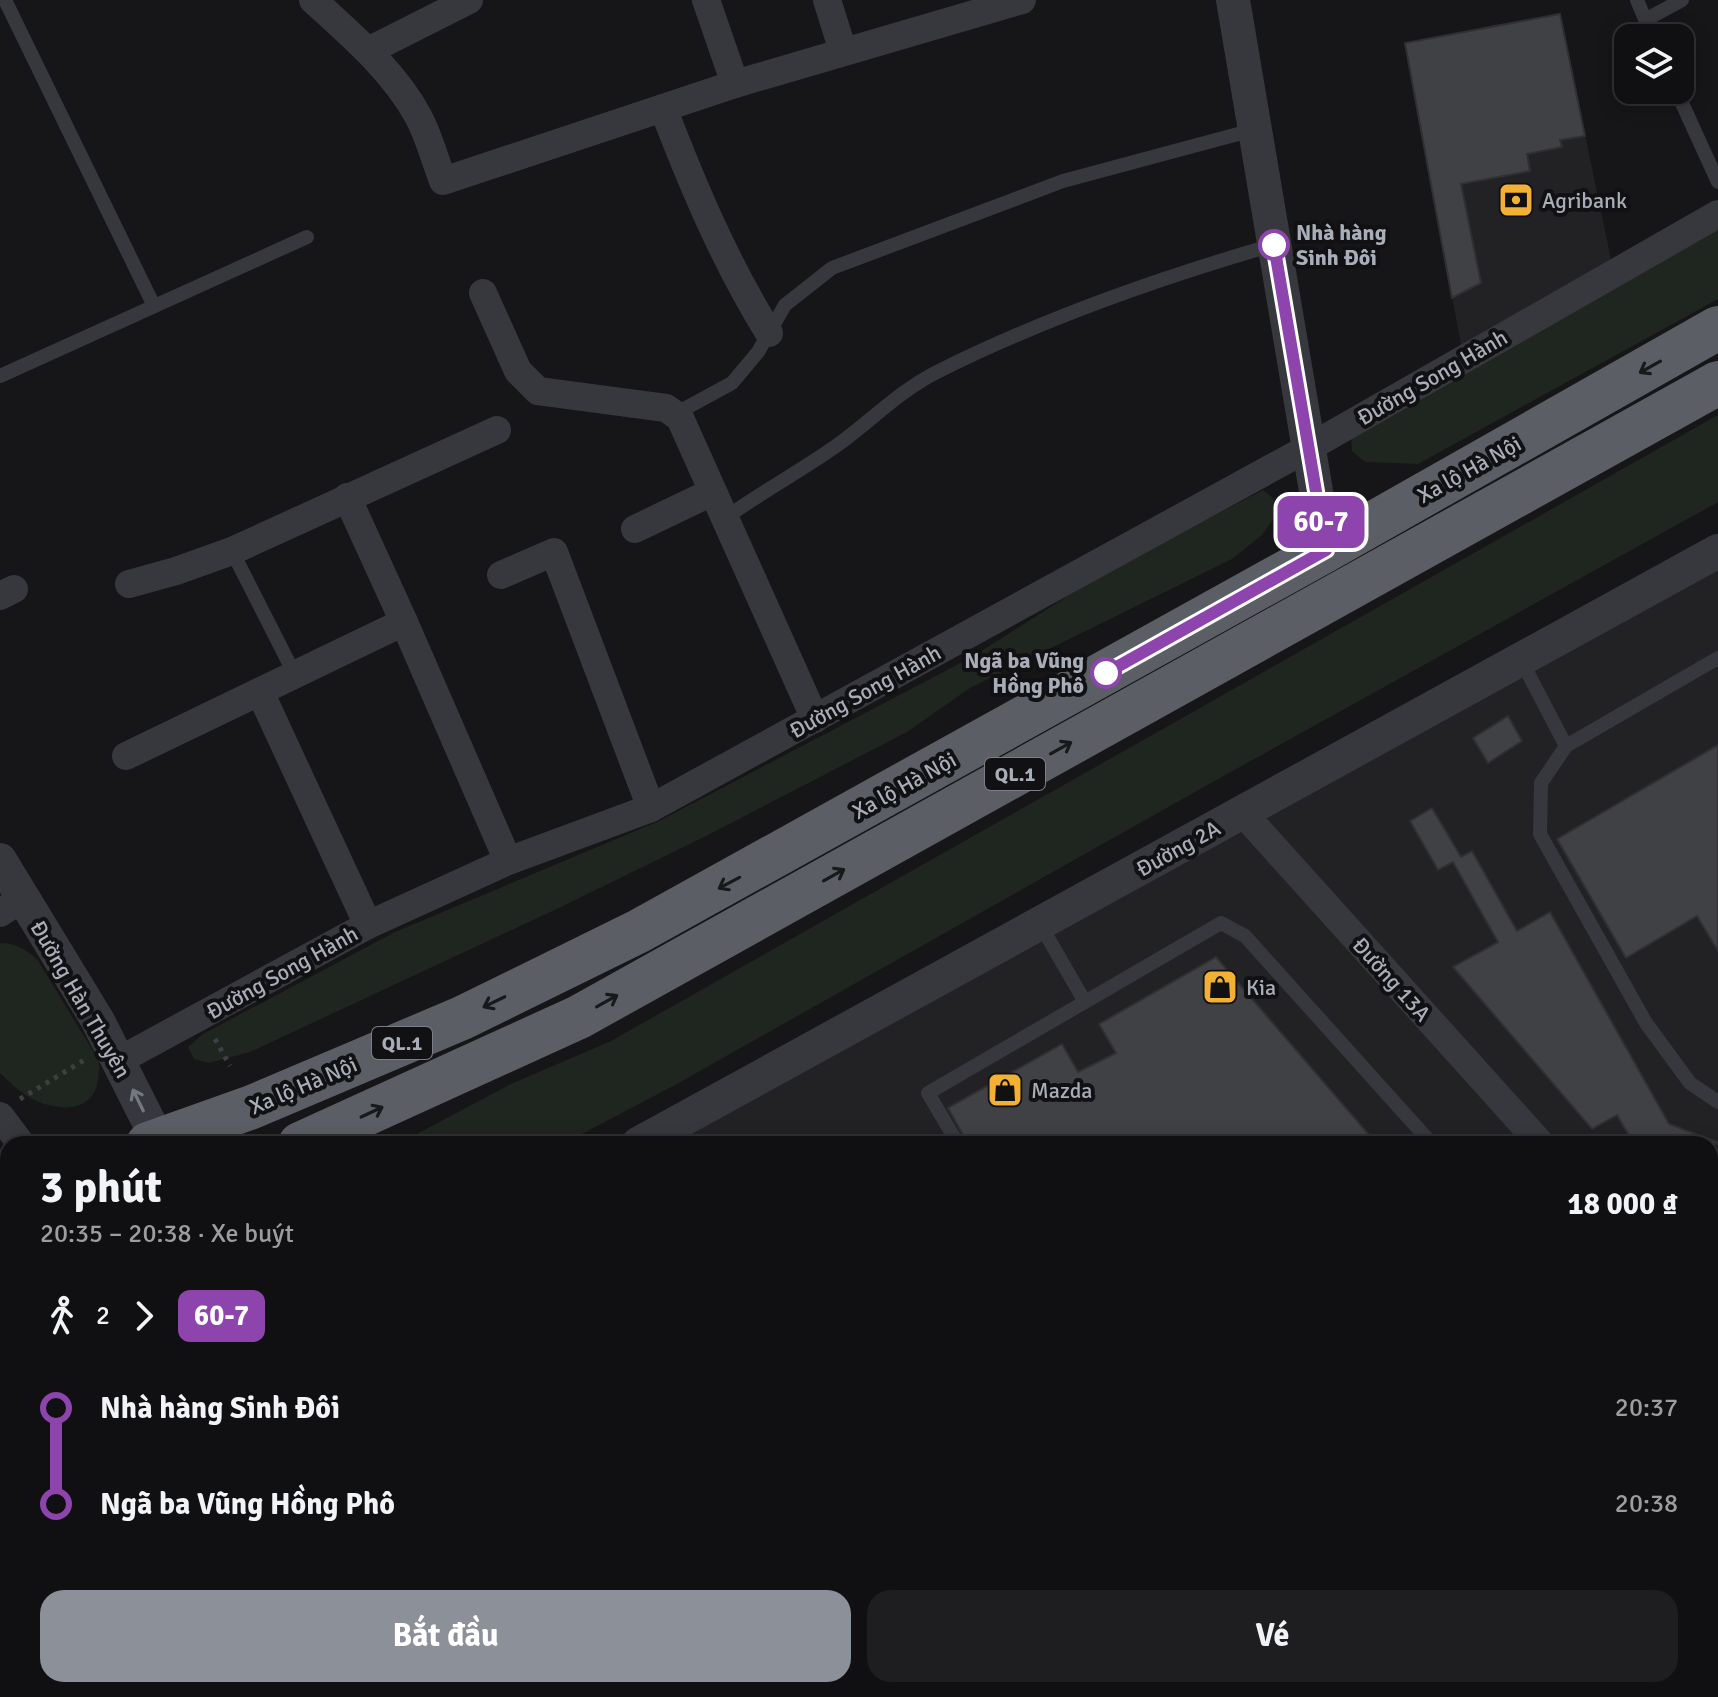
<!DOCTYPE html>
<html lang="vi">
<head>
<meta charset="utf-8">
<style>
	:root { --surface:#101012; --page:#1e1e20; --text:#f1f3f6; --muted:#9c9d9f; --line:#303032; --accent:#8c9099 }
	body { margin:0; font-family:Signika,sans-serif; background:var(--page); color:var(--text); height:100vh; display:flex; flex-direction:column; font-size:30px; white-space:nowrap }
	* { box-sizing:border-box; margin:0 }
	p { font-size:26px; color:var(--muted) }
	.icon { flex:none; width:44px; height:44px; fill:none; stroke:currentColor; stroke-width:2; stroke-linecap:round; stroke-linejoin:round }
	.map { position:relative; flex:1; overflow:hidden }
	.panel { position:absolute; left:0px; top:1136px; width:1718px; height:562px; display:flex; flex-direction:column; background:var(--surface); border-radius:24px 24px 0 0; box-shadow:0 4px 20px #0003,0 0 0 2px var(--line) }
	.panel>* { flex:none }
	.badge { padding:0 16px; border-radius:12px; font-size:28px; line-height:52px }
	.buttons { position:absolute; left:1614px; top:24px; display:grid; gap:16px }
	.buttons a { display:grid; place-items:center; width:80px; height:80px; border-radius:16px; background:var(--surface); box-shadow:0 4px 20px #0003,0 0 0 2px var(--line); font-size:40px }
	.map>.badge { position:absolute; translate:-50% -50%; box-shadow:0 0 0 4px #fff }
	.legs { display:flex; align-items:center; gap:12px; height:88px; padding:0 40px; font-size:26px }
	.legs p { margin-inline-start:auto }
	.summary { display:flex; align-items:center; justify-content:space-between; height:136px; padding:0 40px }
	h1 { font-size:44px; font-weight:800; line-height:60px }
	.primary-button { display:flex; gap:16px; margin-top:auto; padding:16px 40px }
	.primary-button a { flex:1; height:92px; border-radius:24px; background:var(--accent); color:#fff; font-size:32px; font-weight:800; line-height:92px; text-align:center }
	.primary-button a+a { background:var(--page); color:var(--text) }
	ul { padding:0 40px; list-style:none }
	li { display:flex; align-items:center; gap:28px; height:96px; font-size:30px }
	li i { display:grid; place-items:center; width:12px; height:100%; margin:0 10px; background:currentColor }
	li i::after { content:''; width:20px; height:20px; margin:-10px; border:6px solid; border-radius:50%; background:var(--surface) }
	li p { margin-inline-start:auto }
	li:first-child i { background:linear-gradient(#0000 50%,currentColor 0) }
	li:last-child i { background:linear-gradient(currentColor 50%,#0000 0) }
	.map>svg:first-child { display:block }
</style>
</head>
<body>
<div class="map">
<svg width="1718" height="1697" viewBox="0 0 1718 1697">
	<rect width="100%" height="100%" fill="#161618"/>
	<g fill="#222225">
		<path d="M1560,14L1612,264L1462,350L1405,43Z"/>
		<path d="M1718,569V1697H0V1444L8,1441V1690H1710V1144H670Z"/>
	</g>
	<g fill="#1e261f">
		<path d="M1718,223V299L1418,464L1365,462L1352,451L1351,432Z"/>
		<path d="M1718,415V502L1202,788L675,1085L563,1144H398L511,1084L611,1041Z"/>
		<path d="M1263,490L1273,498L1278,512L1262,535L1232,559L970,688L907,732L708,835L561,907L250,1052L209,1063L194,1059L188,1047L203,1034L395,932L659,821L972,657L1101,575Z"/>
		<path d="M0,943C16,943 25,949 37,959L99,1061C99,1073 99,1089 90,1098C74,1115 41,1106 24,1094C15,1088 8,1080 0,1073Z"/>
		<path d="M3,1303L8,1304V1387L0,1389V1304Z"/>
	</g>
	<g fill="#404145" stroke="#303034" stroke-width="2">
		<path d="M1560,14L1585,136L1560,140L1562,147L1527,154L1530,171L1461,184L1481,283L1452,298L1405,43Z"/>
		<path d="M1508,716L1522,741L1488,763L1473,738Z"/>
		<path d="M1718,745V951L1697,916L1626,958L1557,839Z"/>
		<path d="M1432,808L1461,857L1472,851L1517,931L1550,912L1669,1124L1717,1142V1144H1634L1617,1115L1592,1129L1453,967L1498,942L1453,862L1438,870L1410,821Z"/>
		<path d="M1216,957L1377,1144H968L948,1108L1062,1044L1078,1072L1116,1053L1099,1024Z"/>
	</g>
	<g fill="none" stroke-linecap="round" stroke-linejoin="round">
		<g stroke="#3d3f44" stroke-width="5" stroke-dasharray="4 6" stroke-linecap="butt">
			<path d="M215,1039L230,1066"/>
			<path d="M20,1099L86,1059"/>
			<path d="M0,1336L8,1361"/>
		</g>
		<g stroke="#37383d" stroke-width="14">
			<path d="M5,0L154,306"/>
			<path d="M1637,0L1653,38"/>
			<path d="M1645,20L1682,0"/>
			<path d="M1676,90L1718,182"/>
			<path d="M0,376L307,237"/>
			<path d="M675,414L732,383L758,352L785,305L832,268L1063,181L1253,130"/>
			<path d="M724,519C760,493 799,472 836,446C870,422 900,390 939,371C1045,318 1159,278 1273,245"/>
			<path d="M232,551L295,675"/>
			<path d="M1521,660L1566,746L1541,783L1540,834L1646,1023L1690,1083L1718,1102"/>
			<path d="M1566,746L1718,658"/>
			<path d="M1040,924L1085,1002"/>
			<path d="M958,1144L928,1093L1221,923L1245,936L1432,1144"/>
			<path d="M1034,1690L1041,1697"/>
			<path d="M1403,1690L1410,1697"/>
		</g>
		<g stroke="#37383d" stroke-width="28">
			<path d="M313,0C352,36 393,70 418,116C429,136 435,160 443,181L735,84L1022,0"/>
			<path d="M706,0L735,84"/>
			<path d="M827,0L843,51"/>
			<path d="M368,51L469,0"/>
			<path d="M663,108C693,186 725,262 769,333"/>
			<path d="M483,293L518,371L538,391L666,408L680,418L815,719"/>
			<path d="M347,497L404,622L508,861"/>
			<path d="M635,529L712,492"/>
			<path d="M501,575L554,552L651,808"/>
			<path d="M129,584L176,571L232,551L497,430"/>
			<path d="M0,596L14,589"/>
			<path d="M260,692L368,925"/>
			<path d="M126,756L404,622"/>
			<path d="M1243,813L1541,1144"/>
			<path d="M0,913L23,898"/>
			<path d="M118,1061L368,925L508,861L651,808L1310,447L1718,214"/>
			<path d="M0,1116L21,1144"/>
			<path d="M1710,1272L1718,1274"/>
			<path d="M368,1690L374,1697"/>
			<path d="M432,1690L438,1697"/>
			<path d="M867,1697L881,1690"/>
		</g>
		<g stroke="#37383d" stroke-width="34">
			<path d="M1233,0L1326,550"/>
			<path d="M0,860L98,1021L158,1140"/>
			<path d="M638,1144L1718,551"/>
			<path d="M0,1425L8,1422"/>
		</g>
		<g stroke="#5b5e65" stroke-width="44">
			<path d="M148,1144L252,1107L462,1018L639,931L1326,550L1718,328"/>
			<path d="M300,1144L579,1017L1718,383"/>
			<path d="M0,1196L8,1193"/>
			<path d="M0,1255L8,1253"/>
		</g>
	</g>
	<defs><path id="oneway-shaft" d="M-6 0H5M1.5-3L5.5 0L1.5 3" fill="none" stroke-width="1.6" stroke-linecap="round" stroke-linejoin="round" transform="scale(2)"/></defs>
	<g stroke="#18191b">
		<use href="#oneway-shaft" transform="translate(1650 367) rotate(151)"/>
		<use href="#oneway-shaft" transform="translate(1061 748) rotate(-29)"/>
		<use href="#oneway-shaft" transform="translate(834 875) rotate(-29)"/>
		<use href="#oneway-shaft" transform="translate(729 883) rotate(152)"/>
		<use href="#oneway-shaft" transform="translate(607 1001) rotate(-29)"/>
		<use href="#oneway-shaft" transform="translate(494 1002) rotate(154)"/>
		<use href="#oneway-shaft" transform="translate(372 1112) rotate(-25)"/>
	</g>
	<use stroke="#757881" href="#oneway-shaft" transform="translate(138 1100) rotate(-116)"/>
	<g fill="none" stroke-linecap="round" stroke-linejoin="round">
		<defs>
			<path id="line-1" d="M1106,673L1326,550L1274,245"/>
		</defs>
		<use href="#line-1" stroke="#fff" stroke-width="18"/>
		<use href="#line-1" stroke="#8e44ad" stroke-width="12"/>
	</g>
	<defs>
		<symbol id="bank-square" viewBox="-11 -11 22 22"><rect x="-9" y="-9" width="18" height="18" rx="4" fill="#f2b134" stroke="#111113"/><path d="M-6-4H6V4H-6ZM0-2.3a2.3 2.3 0 1 0 0 4.6a2.3 2.3 0 1 0 0-4.6Z" fill="#111"/></symbol>
		<symbol id="shop-square" viewBox="-11 -11 22 22"><rect x="-9" y="-9" width="18" height="18" rx="4" fill="#f2b134" stroke="#111113"/><path d="M-5-2.5h2.3a2.7 3.5 0 0 1 5.4 0H5L5.5 6h-11ZM-1.5-2.5h3a1.5 2.3 0 0 0-3 0Z" fill="#111"/></symbol>
	</defs>
	<g fill-rule="evenodd">
		<use href="#bank-square" x="1496" y="180" width="40" height="40"/>
		<use href="#shop-square" x="1200" y="967" width="40" height="40"/>
		<use href="#shop-square" x="985" y="1070" width="40" height="40"/>
	</g>
	<g fill="#fff" stroke="#8e44ad" stroke-width="4">
		<circle cx="1274" cy="245" r="14"/>
		<circle cx="1106" cy="673" r="14"/>
	</g>
	<g text-anchor="middle" stroke-width="8" stroke-linejoin="round" paint-order="stroke">
		<g fill="#111113" stroke="#7b7e86" stroke-width="2">
			<rect x="985" y="758" width="60" height="32" rx="6"/>
			<rect x="372" y="1027" width="60" height="32" rx="6"/>
		</g>
		<g font-size="20" font-weight="bold" fill="#a8adb8">
			<text x="1015" y="781">QL.1</text>
			<text x="402" y="1050">QL.1</text>
		</g>
		<g font-size="22" fill="#a8adb8" stroke="#111113" text-anchor="start">
			<text x="1542" y="208">Agribank</text>
			<text x="1246" y="995">Kia</text>
			<text x="1031" y="1098">Mazda</text>
		</g>
		<g font-size="22" font-weight="bold" fill="#a8adb8" stroke="#111113" text-anchor="start">
			<text x="1296" y="240">Nhà hàng<tspan x="1296" dy="25">Sinh Đôi</tspan></text>
			<text x="1084" y="668" text-anchor="end">Ngã ba Vũng<tspan x="1084" dy="25">Hồng Phô</tspan></text>
		</g>
		<g font-size="22" fill="#a8adb8" stroke="#111113">
			<text transform="translate(1432 377) rotate(-30)" y="8">Đường Song Hành</text>
			<text transform="translate(1469 469) rotate(-29)" y="8">Xa lộ Hà Nội</text>
			<text transform="translate(865 691) rotate(-29)" y="8">Đường Song Hành</text>
			<text transform="translate(904 785) rotate(-29)" y="8">Xa lộ Hà Nội</text>
			<text transform="translate(1178 848) rotate(-29)" y="8">Đường 2A</text>
			<text transform="translate(282 972) rotate(-29)" y="8">Đường Song Hành</text>
			<text transform="translate(1392 979) rotate(48)" y="8">Đường 13A</text>
			<text transform="translate(81 999) rotate(60)" y="8">Đường Hàn Thuyên</text>
			<text transform="translate(303 1085) rotate(-23)" y="8">Xa lộ Hà Nội</text>
		</g>
	</g>
</svg>
<div class="buttons">
<a><svg class="icon" aria-label="layers" viewBox="0 0 24 24"><path d="M12 4l9 5-9 5-9-5zM3 14l9 5 9-5"/></svg></a>
</div>
<b class="badge" style="left:1321px;top:522px;background:#8e44ad;color:#fff">60-7</b>
<section class="panel">
<div class="summary"><div><h1>3 phút</h1><p>20:35 – 20:38 · Xe buýt</p></div><b>18 000 ₫</b></div>
<div class="legs"><svg class="icon" aria-label="walk" viewBox="0 0 24 24"><circle cx="13" cy="4" r="2"/><path d="M13 8l-2 6 4 7M11 14l-3 7M7 12l3-4h3l4 4"/></svg>2<svg class="icon" aria-label="forward" viewBox="0 0 24 24"><path d="M9 5l7 7-7 7"/></svg><b class="badge" style="background:#8e44ad;color:#fff">60-7</b></div>
<ul>
<li><i style="color:#8e44ad"></i><b>Nhà hàng Sinh Đôi</b><p>20:37</p></li>
<li><i style="color:#8e44ad"></i><b>Ngã ba Vũng Hồng Phô</b><p>20:38</p></li>
</ul>
<div class="primary-button"><a>Bắt đầu</a><a>Vé</a></div>
</section>
</div>
</body>
</html>
